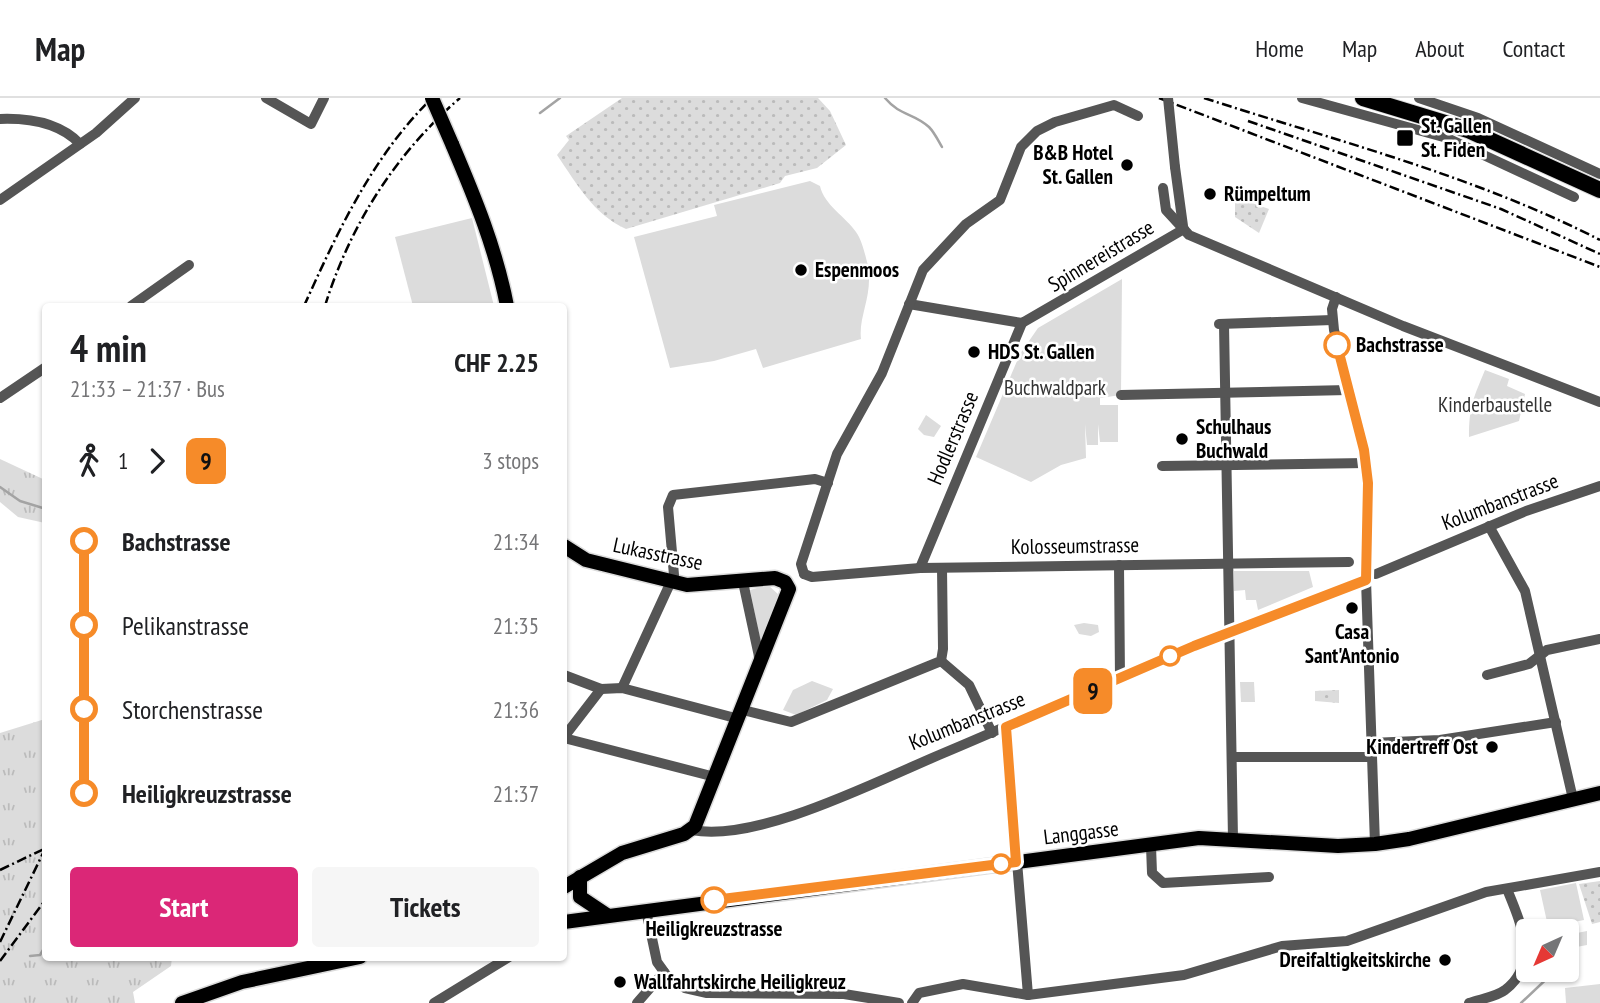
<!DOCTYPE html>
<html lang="en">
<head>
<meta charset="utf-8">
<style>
	:root { --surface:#fff; --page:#f6f6f6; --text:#202124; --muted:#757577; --line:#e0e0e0; --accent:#db2777 }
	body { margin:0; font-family:"PT Sans Narrow",sans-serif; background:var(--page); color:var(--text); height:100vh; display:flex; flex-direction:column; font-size:26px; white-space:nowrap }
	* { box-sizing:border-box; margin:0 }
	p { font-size:23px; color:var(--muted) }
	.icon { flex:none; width:38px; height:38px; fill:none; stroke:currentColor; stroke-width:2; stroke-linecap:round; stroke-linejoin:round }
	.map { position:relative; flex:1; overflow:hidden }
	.sheet { position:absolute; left:42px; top:205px; width:525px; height:658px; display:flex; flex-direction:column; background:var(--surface); border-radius:7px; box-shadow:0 2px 5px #0004 }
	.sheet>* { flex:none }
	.badge { padding:0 14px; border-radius:10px; font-size:24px; line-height:46px }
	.needle { width:46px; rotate:224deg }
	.tools { position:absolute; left:1516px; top:821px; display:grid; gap:14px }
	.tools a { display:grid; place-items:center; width:63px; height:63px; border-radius:7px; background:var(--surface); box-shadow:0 2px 5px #0004; font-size:35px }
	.map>.badge { position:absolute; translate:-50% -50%; box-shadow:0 0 0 4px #fff }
	.legs { display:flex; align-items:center; gap:10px; height:77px; padding:0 28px; font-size:23px }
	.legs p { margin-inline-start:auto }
	.head { display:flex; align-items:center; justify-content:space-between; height:119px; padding:0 28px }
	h1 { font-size:38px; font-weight:800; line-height:52px }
	.primary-button { display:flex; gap:14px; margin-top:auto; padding:14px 28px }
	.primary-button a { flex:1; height:80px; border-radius:7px; background:var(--accent); color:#fff; font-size:28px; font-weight:800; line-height:80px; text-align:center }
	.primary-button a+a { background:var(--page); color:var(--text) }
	ul { padding:0 28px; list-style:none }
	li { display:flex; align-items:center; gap:24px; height:84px; font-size:26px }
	li i { display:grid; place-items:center; width:10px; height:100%; margin:0 9px; background:currentColor }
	li i::after { content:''; width:18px; height:18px; margin:-9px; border:5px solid; border-radius:50%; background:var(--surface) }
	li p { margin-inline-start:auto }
	li:first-child i { background:linear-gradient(#0000 50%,currentColor 0) }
	li:last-child i { background:linear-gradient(currentColor 50%,#0000 0) }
	header { display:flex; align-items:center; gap:42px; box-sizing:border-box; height:98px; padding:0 35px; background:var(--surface); border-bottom:2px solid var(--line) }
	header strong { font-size:33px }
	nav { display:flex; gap:38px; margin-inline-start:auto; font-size:24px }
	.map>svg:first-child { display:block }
</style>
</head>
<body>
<header>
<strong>Map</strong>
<nav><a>Home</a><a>Map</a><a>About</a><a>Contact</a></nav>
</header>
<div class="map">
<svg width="1600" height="905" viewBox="0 0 1600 905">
	<defs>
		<pattern id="grass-tufts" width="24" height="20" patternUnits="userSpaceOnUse" patternTransform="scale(1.75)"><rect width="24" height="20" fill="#dcdcdc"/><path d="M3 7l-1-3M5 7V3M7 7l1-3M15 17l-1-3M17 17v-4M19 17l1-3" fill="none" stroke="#bbb"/></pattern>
		<pattern id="garden-dots" width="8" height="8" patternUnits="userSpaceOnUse" patternTransform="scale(1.75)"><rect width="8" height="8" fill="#dcdcdc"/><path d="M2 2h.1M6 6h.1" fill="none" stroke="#bbb" stroke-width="1.8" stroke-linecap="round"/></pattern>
	</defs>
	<rect width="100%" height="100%" fill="#fff"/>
	<g fill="url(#grass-tufts)">
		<path d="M0,361L45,382V425L18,419L0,404Z"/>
		<path d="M45,621L46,859H172L171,868L133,894L135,905H0V635Z"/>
	</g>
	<g fill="#dcdcdc">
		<path d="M810,83L820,88C824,107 846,119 856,134C861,141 864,152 866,160C876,194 858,216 861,241L763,270L756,251L714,263L670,270L634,139L717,118L714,107Z"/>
		<path d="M472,120L494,208H413L395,139Z"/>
		<path d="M1122,181L1121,297L1100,300V307H1118V344H1100L1098,326V347H1087L1085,326L1086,360L1061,367L1031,384L976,359L1020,256L1038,230Z"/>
		<path d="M1485,272L1509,281L1507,288L1525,296L1519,323L1469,339C1469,309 1473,301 1485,272Z"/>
		<path d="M926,317L941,328L934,339L924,337L918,331Z"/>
		<path d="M1234,473H1309L1313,489L1258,512L1256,502H1246L1245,492L1234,493Z"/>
		<path d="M768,487L779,497L761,546L750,492Z"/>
		<path d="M1084,525L1098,527L1099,534L1091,538L1079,536L1074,527Z"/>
		<path d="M812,583L833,591L827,602L796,617L783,612L793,592Z"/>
		<path d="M1240,584H1254L1255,604H1241Z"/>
		<path d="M1576,785L1584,822L1574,824L1577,835L1587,833V847L1566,851V833H1549L1540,792Z"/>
		<path d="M1600,886V905H1566L1565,890Z"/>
	</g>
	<g fill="url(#garden-dots)">
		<path d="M622,0H818L830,13L846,47L817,70L785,78L780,85L626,131C593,116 577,86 557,57L569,42L566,38Z"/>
		<path d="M1235,99L1269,111L1259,135L1235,119Z"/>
		<path d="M1339,592V605L1315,603V593Z"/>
		<path d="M1600,783V824L1592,826L1579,786Z"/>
	</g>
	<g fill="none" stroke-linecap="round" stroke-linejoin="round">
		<g stroke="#a3a3a3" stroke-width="2.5">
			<path d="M885,0C900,18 914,15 929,29C934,34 938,42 942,49"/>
			<path d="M540,15L560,0"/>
			<path d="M0,389L20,403L46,411"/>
			<path d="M30,858L40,857L46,847"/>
			<path d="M1566,864L1573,853"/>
			<path d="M1521,905L1556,872"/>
		</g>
		<defs>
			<g id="major">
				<path d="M452,46C475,100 496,151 507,208"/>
				<path d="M564,448L586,462L687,487L775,480L785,484L789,491L695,728L684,736L622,755L564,789"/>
				<path d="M580,779V799L607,817"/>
				<path d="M564,824L1199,740L1338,748L1375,746L1409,741L1600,695"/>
				<path d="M182,905L242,884L360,859"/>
			</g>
			<path id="highway" d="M1363,0L1468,32L1600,92"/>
		</defs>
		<use href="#major" stroke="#dbdbdb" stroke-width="17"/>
		<use href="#highway" stroke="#dbdbdb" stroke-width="18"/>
		<g stroke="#555" stroke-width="10">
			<path d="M266,0L311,26L324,0"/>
			<path d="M1302,0L1447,40L1574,99"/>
			<path d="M1419,0L1478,20L1600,76"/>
			<path d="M0,21C28,20 60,25 80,46"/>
			<path d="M1175,69L1183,128"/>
			<path d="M1163,90L1166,112L1189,137L1403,228L1600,304"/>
			<path d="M0,102L96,35L135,0"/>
			<path d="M1336,199L1332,211L1334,232L1364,352L1368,385L1366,482L1375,746"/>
			<path d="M909,206L1022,225L1184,131"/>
			<path d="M131,208L189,167"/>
			<path d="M1219,226L1332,222"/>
			<path d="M1224,226L1233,741"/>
			<path d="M1121,297L1348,292"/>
			<path d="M0,300L46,269"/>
			<path d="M1162,368L1366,365"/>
			<path d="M1489,428L1525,493L1573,701"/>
			<path d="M1119,467L1120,581"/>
			<path d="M920,470L1022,225"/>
			<path d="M804,476L801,466L837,356L882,275L923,172L966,126L1000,102L1021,49L1037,33L1055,24L1114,7L1138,18"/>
			<path d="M804,476L812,479L920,470L1349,464"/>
			<path d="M1376,476L1526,413L1600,388"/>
			<path d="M743,484L760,563"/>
			<path d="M941,563L969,587L992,635"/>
			<path d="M564,577L601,591L622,590L739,621"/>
			<path d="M1487,577L1529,566L1547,552L1600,541"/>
			<path d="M622,590L674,477L668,409L673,397L815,381L828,385"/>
			<path d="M743,612L791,624L941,563L943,551L942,470"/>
			<path d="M1006,630L1028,897"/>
			<path d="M564,639L601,591"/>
			<path d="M564,640L715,679"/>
			<path d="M1371,645L1440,642L1556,624"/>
			<path d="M1232,659H1372"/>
			<path d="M692,732C757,745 877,683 939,657C1080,598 1220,530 1366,482"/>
			<path d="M1151,748L1152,775L1163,785L1269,779"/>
			<path d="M646,812L657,864L667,878L685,890L707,895L844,896L899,905"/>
			<path d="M434,905L509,859"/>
			<path d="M637,905L664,874"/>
			<path d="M912,905L919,895L963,886L1028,897L1184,877L1282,848L1347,843L1486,794L1600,774"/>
			<path d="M1469,905C1480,901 1496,899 1505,892C1540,866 1520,823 1507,791"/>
		</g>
		<use href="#major" stroke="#000" stroke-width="14"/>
		<use href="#highway" stroke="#000" stroke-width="16"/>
		<g stroke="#000" stroke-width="2.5" stroke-dasharray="10 3.5 2 3.5" stroke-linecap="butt">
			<path d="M1159,0L1600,169"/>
			<path d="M1204,0C1337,43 1475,78 1600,142"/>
			<path d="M1248,23L1501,111L1600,156"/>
			<path d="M304,208C338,133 372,59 432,0"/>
			<path d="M325,208C350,127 396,55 460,0"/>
			<path d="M0,772L46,750"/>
			<path d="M0,844L46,749"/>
			<path d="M0,863L46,801"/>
		</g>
		<defs>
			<path id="major-bridge" d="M432,0L452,46"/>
		</defs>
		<use href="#major-bridge" stroke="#dbdbdb" stroke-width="17" stroke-linecap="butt"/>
		<path stroke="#555" stroke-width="10" d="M1168,0L1175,69"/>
		<use href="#major-bridge" stroke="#000" stroke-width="14"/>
	</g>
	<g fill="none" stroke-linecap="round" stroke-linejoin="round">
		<defs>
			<path id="line-1" d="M714,802L1016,764L1006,629L1194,548L1366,482L1368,385L1364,352L1337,247"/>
		</defs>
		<use href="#line-1" stroke="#fff" stroke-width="16"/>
		<use href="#line-1" stroke="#f68b29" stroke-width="10"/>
	</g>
	<g fill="#000" stroke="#fff" stroke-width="2.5">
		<rect x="1396" y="31" width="18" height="18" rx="3.5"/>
		<circle cx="1127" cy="67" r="7"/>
		<circle cx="1210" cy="96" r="7"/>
		<circle cx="801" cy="172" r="7"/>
		<circle cx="974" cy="254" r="7"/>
		<circle cx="1182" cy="341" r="7"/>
		<circle cx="1352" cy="510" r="7"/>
		<circle cx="1492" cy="649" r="7"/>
		<circle cx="1445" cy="862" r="7"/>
		<circle cx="620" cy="884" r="7"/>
	</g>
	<g fill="#fff" stroke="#f68b29" stroke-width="3.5">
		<circle cx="1337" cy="247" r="12"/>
		<circle cx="1170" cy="558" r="9"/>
		<circle cx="1001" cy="766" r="9"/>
		<circle cx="714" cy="802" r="12"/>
	</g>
	<g text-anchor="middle" stroke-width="5" stroke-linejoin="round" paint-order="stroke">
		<g font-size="21" font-weight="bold" fill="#000" stroke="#fff" text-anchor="start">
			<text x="1421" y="35">St. Gallen<tspan x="1421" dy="24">St. Fiden</tspan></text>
			<text x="1113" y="62" text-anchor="end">B&amp;B Hotel<tspan x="1113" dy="24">St. Gallen</tspan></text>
			<text x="1224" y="103">Rümpeltum</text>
			<text x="815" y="179">Espenmoos</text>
			<text x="988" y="261">HDS St. Gallen</text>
			<text x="1196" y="336">Schulhaus<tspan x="1196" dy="24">Buchwald</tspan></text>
			<text x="1352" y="541" text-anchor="middle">Casa<tspan x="1352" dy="24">Sant'Antonio</tspan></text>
			<text x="1478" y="656" text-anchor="end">Kindertreff Ost</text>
			<text x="1431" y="869" text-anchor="end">Dreifaltigkeitskirche</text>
			<text x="634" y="891">Wallfahrtskirche Heiligkreuz</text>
		</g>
		<g font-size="21" fill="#000" stroke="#fff">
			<text transform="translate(1101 158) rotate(-31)" y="7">Spinnereistrasse</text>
			<text transform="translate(953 340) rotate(-67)" y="7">Hodlerstrasse</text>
			<text transform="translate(1500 404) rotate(-21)" y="7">Kolumbanstrasse</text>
			<text transform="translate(1075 448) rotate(-1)" y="7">Kolosseumstrasse</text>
			<text transform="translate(658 456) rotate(12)" y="7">Lukasstrasse</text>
			<text transform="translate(967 623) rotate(-22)" y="7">Kolumbanstrasse</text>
			<text transform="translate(1081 735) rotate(-7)" y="7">Langgasse</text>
		</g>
		<g font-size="21" font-weight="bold" fill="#000" stroke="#fff" text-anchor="start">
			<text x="1356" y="254">Bachstrasse</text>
			<text x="714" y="838" text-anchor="middle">Heiligkreuzstrasse</text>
		</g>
		<g font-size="21" fill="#333" stroke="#fff">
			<text x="1055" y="297">Buchwaldpark</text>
			<text x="1495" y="314">Kinderbaustelle</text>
		</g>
	</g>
</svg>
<div class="tools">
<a><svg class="needle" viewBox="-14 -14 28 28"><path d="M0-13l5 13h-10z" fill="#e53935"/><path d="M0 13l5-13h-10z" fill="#757577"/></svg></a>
</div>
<b class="badge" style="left:1093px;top:593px;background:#f68b29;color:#111">9</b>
<section class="sheet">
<div class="head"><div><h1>4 min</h1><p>21:33 – 21:37 · Bus</p></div><b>CHF 2.25</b></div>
<div class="legs"><svg class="icon" aria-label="walk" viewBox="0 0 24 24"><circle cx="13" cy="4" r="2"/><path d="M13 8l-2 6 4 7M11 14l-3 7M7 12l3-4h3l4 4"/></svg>1<svg class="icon" aria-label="forward" viewBox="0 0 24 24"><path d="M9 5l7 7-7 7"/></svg><b class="badge" style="background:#f68b29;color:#111">9</b><p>3 stops</p></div>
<ul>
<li><i style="color:#f68b29"></i><b>Bachstrasse</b><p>21:34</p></li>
<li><i style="color:#f68b29"></i><span>Pelikanstrasse</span><p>21:35</p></li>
<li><i style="color:#f68b29"></i><span>Storchenstrasse</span><p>21:36</p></li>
<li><i style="color:#f68b29"></i><b>Heiligkreuzstrasse</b><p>21:37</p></li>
</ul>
<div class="primary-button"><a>Start</a><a>Tickets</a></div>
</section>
</div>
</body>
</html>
